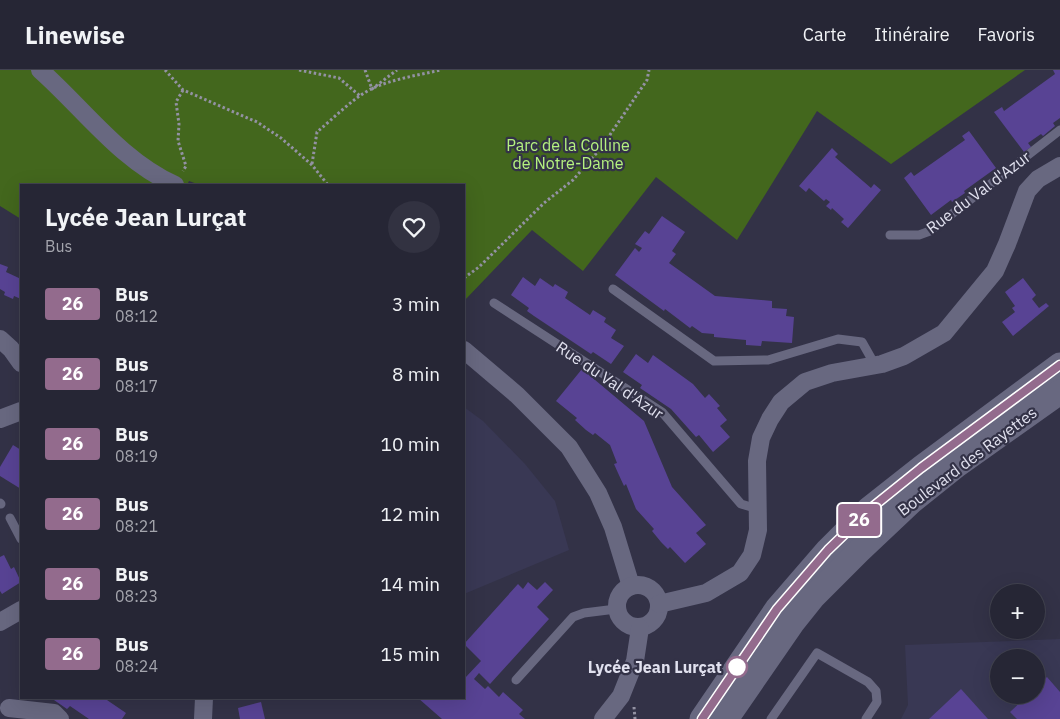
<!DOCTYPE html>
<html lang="fr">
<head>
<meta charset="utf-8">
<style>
	:root { --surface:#262635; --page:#323241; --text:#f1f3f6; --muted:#a4a5ad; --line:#424350 }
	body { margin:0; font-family:"IBM Plex Sans",sans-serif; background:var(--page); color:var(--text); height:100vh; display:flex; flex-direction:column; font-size:19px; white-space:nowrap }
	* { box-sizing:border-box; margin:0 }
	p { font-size:16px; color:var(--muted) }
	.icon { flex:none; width:28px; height:28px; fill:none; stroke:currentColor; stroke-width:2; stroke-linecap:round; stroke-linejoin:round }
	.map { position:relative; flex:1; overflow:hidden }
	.drawer { position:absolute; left:20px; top:114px; width:445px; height:515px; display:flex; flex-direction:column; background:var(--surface); border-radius:0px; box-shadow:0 5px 20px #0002,0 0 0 1px var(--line) }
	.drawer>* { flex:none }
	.badge { padding:0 10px; border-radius:4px; font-size:18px; line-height:32px }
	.buttons { position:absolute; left:990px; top:514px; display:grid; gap:10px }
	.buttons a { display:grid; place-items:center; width:55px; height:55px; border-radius:50%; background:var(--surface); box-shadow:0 5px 20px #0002,0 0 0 1px var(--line); font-size:25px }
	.map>.badge { position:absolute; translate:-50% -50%; box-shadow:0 0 0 2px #fff }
	.round { display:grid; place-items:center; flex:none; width:52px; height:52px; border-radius:26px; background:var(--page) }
	.summary { display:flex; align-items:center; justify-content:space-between; height:85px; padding:0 25px }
	h1 { font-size:24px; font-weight:700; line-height:38px }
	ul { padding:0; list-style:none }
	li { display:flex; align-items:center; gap:15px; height:70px; padding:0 25px }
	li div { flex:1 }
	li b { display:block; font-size:19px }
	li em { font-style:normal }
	li .badge { min-width:55px; font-weight:700; text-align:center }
	header { display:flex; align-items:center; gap:30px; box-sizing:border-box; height:70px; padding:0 25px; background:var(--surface); border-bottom:1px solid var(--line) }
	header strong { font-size:24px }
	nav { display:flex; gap:28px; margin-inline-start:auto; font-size:18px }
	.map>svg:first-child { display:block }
</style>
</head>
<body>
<header>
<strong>Linewise</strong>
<nav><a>Carte</a><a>Itinéraire</a><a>Favoris</a></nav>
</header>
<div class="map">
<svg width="1060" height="649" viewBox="0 0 1060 649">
	<rect width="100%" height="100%" fill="#333247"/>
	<g fill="#393854" fill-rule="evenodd">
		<path d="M464,337L483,351L525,394L555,431L569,480L464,524Z"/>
		<path d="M1060,569V649H901L908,635L905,575ZM999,588H1036V625H999Z"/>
	</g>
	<path fill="#43671d" d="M0,0H1025L891,94L817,41L737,170L656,107L583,201L532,160L464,231V115H200L189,111L187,115H21V149L0,136Z"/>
	<g fill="#584394">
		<path d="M1053,0H1060V48L1053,53L1055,56L1043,66L1041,64L1028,73L1031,77L1024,82L994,42L1002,37L1004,41L1055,4Z"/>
		<path d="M969,61L996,98L964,121L965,123L952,132L951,130L931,145L904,108L911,102L914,106L965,70L962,66Z"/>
		<path d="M832,78L838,84L835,87L871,118L874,114L881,120L848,158L841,152L844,149L832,138L831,140L826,136L830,132L826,129L824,131L809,118L806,122L799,116Z"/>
		<path d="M662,146L685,162L672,181L676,184L669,193L715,226L772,231V238L787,239L786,246L794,247L792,273L762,271L761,276L746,275V270L714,267V264L702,263L692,256L690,258L665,239L664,241L615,205L635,178L639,182L642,178L635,174L645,161L649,164Z"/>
		<path d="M0,194L8,197L6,202L21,209V229L14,226L13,229L4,225L5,222L0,219Z"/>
		<path d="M523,207L535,216L540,208L553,217L555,214L568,222L565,228L590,245L593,240L606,248L604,252L616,260L611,268L624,276L611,294L593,282L591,284L534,246L527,241L529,238L511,225Z"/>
		<path d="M1023,208L1036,225L1032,229L1039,238L1046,233L1049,236L1013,266L1002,252L1015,242L1012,238L1015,236L1005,222Z"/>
		<path d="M636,284L648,293L653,285L693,314L705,328L709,324L720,336L717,338L727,350L720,356L730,367L713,382L699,365L696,367L671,339L640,318L642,315L623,302Z"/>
		<path d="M582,299L644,351L672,417L706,455L696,463L706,474L685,493L670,477L668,479L661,472L652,461L654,459L636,439L626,414L624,416L618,403L614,394L617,393L610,375L595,363L593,365L586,360L575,350L577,348L556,331Z"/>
		<path d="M13,375L21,380V419L0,406V397Z"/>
		<path d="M4,485L11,499L14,497L21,512L2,524L0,521V487Z"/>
		<path d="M528,512L537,520L545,512L553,520L537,537L549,549L490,614L479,603L474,609L485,619L488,616L499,627L503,622L523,640L519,644L525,649H442L418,628H464V606L465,608L481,591L464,574L518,514L523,519Z"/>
		<path d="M1047,607L1060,622V649H1017L1010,642L1028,625H1036V617Z"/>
		<path d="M961,619L988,649H929Z"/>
		<path d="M56,628H104L126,643L122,649H89L70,636L67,639L54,630Z"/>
		<path d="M261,632L265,649H240L238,638Z"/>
	</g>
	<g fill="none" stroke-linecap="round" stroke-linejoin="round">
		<g stroke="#9392a3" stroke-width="3" stroke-dasharray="2.5 2.5" stroke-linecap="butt">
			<path d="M165,0L183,20L257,52L281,68L312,95L328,115"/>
			<path d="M299,0L339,8L360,26"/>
			<path d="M365,0L372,19L397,0"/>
			<path d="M183,20L176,32L179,54L178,71L186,96L183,101"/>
			<path d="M312,94L317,62C334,48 354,27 373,18C394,9 418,5 441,0"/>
			<path d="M464,208L479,197L544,133L573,110L601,78L647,10L649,0"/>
			<path d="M634,637L635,649"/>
		</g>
		<g stroke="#686880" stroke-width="9">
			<path d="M890,165H919L930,161L1060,60"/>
			<path d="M613,219L714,291L768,290L838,269L862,272L875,295"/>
			<path d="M494,233L662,342L741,434L758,439"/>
			<path d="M0,433L1,434"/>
			<path d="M10,448L21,469"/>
			<path d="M516,610L573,547L584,543L616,539"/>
			<path d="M771,649L817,583L868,612L876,621L877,632L866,649"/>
		</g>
		<g stroke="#686880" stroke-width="18">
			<path d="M40,0C84,39 120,90 175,115"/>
			<path d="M0,269L11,279L21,293"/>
			<path d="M464,280L517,325L569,377L598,423L613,457L631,516"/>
			<path d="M0,349L21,341"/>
			<circle cx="638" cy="536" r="21"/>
			<path d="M659,534L706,523L740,503L752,485L758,460L757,391L761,368L770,349L781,332L805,312L832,303L882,294L904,286L944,263L995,201L1007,174L1027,121L1038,109L1060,96"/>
			<path d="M0,552L21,540"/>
			<path d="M9,638L54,643L60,649"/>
			<path d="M203,649L204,628"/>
			<path d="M603,649L621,626L635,591L640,558"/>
		</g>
		<g stroke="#686880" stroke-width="25">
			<path d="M702,649L777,539L828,480L869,439L921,398L1060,295"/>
			<path d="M726,649L793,552L813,527L859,481L912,431L957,395L1060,322"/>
		</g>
	</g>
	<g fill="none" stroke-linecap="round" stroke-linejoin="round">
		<defs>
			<path id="line" d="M702,649L777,539L828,480L856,453L870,439L921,398L1060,295"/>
		</defs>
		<use href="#line" stroke="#fff" stroke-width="11"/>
		<use href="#line" stroke="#936b8d" stroke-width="8"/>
	</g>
	<circle fill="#fff" stroke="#936b8d" stroke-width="2.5" cx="737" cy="597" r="10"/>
	<g text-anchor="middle" stroke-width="4.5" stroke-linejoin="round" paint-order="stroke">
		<g font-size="16" fill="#b5f27f" stroke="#333247">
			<text x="568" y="81">Parc de la Colline<tspan x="568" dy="18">de Notre-Dame</tspan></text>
		</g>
		<g font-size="16" fill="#e1e1ef" stroke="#333247">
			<text transform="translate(978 122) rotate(-37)" y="6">Rue du Val d'Azur</text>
			<text transform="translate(610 310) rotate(34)" y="6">Rue du Val d'Azur</text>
			<text transform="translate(967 391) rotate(-37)" y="6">Boulevard des Rayettes</text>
		</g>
		<g font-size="16" font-weight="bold" fill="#e1e1ef" stroke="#333247" text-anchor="end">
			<text x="722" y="603">Lycée Jean Lurçat</text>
		</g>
	</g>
</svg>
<div class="buttons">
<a>+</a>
<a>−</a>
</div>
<b class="badge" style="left:859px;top:450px;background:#936b8d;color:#fff">26</b>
<section class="drawer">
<div class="summary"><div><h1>Lycée Jean Lurçat</h1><p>Bus</p></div><a class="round"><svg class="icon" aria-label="heart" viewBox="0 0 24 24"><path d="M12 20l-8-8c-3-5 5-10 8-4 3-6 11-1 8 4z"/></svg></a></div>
<ul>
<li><span class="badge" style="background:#936b8d;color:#fff">26</span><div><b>Bus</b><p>08:12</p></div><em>3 min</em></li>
<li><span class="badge" style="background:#936b8d;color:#fff">26</span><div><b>Bus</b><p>08:17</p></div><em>8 min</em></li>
<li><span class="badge" style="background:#936b8d;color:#fff">26</span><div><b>Bus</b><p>08:19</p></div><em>10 min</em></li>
<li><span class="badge" style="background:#936b8d;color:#fff">26</span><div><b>Bus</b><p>08:21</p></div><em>12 min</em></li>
<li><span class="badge" style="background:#936b8d;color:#fff">26</span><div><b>Bus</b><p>08:23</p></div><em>14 min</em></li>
<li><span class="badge" style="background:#936b8d;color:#fff">26</span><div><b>Bus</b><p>08:24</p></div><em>15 min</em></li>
</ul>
</section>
</div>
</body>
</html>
